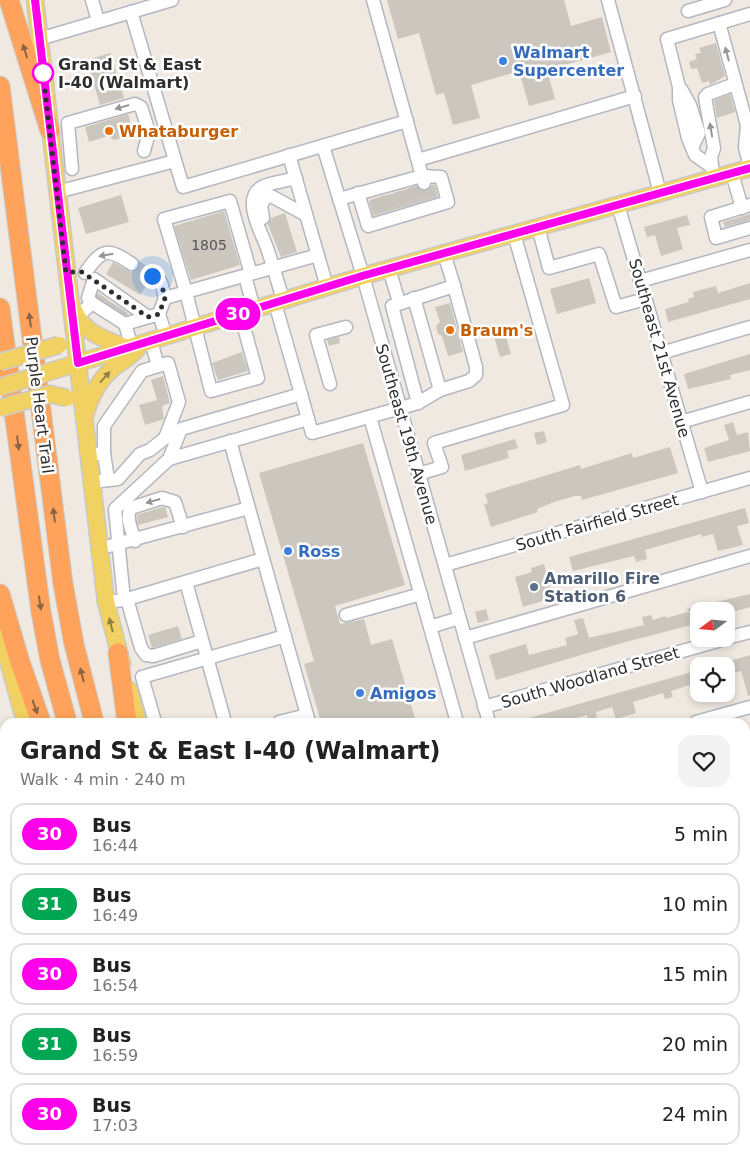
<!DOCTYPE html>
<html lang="en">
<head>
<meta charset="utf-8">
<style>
	:root { --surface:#fff; --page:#f2f2f2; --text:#222; --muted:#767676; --line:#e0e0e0 }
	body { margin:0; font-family:"DejaVu Sans",sans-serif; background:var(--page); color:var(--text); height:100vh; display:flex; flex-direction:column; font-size:19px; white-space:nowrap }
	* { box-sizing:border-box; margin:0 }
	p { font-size:16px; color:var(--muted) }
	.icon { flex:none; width:28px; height:28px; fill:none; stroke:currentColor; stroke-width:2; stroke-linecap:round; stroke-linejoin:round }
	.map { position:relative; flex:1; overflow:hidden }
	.details { position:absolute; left:0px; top:718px; width:750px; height:446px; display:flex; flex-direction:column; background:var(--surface); border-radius:15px 15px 0 0; box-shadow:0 2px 8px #0003 }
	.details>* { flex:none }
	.badge { padding:0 10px; border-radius:16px; font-size:18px; line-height:32px }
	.needle { width:32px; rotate:254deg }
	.fabs { position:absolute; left:690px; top:602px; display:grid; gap:10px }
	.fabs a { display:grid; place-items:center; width:45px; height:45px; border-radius:10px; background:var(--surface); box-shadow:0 2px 8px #0003; font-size:25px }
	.you { position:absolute; width:25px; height:25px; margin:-12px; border:4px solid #fff; border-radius:50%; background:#1a73e8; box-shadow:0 0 0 8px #1a73e833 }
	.map>.badge { position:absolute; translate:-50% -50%; box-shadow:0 0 0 2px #fff }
	.round { display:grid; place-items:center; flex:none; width:52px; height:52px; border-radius:15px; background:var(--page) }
	.head { display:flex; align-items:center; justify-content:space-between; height:85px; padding:0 20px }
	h1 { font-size:24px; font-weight:600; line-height:38px }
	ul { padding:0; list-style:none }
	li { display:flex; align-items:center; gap:15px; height:62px; margin:0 10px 8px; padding:0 10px; border:2px solid var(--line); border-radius:15px }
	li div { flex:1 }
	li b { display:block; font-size:19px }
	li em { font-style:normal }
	li .badge { min-width:55px; font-weight:700; text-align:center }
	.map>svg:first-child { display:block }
</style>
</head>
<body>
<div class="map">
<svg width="750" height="1163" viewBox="0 0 750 1163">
	<rect width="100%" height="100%" fill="#efe9e1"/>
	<g fill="#cbc7bf">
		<path d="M387,0H564L571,26L602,17L611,52L547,70L555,99L529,106L519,71L471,85L480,118L453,125L444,93L436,95L419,33L398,39Z"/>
		<path d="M716,43L725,76L710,85L709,81L702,83L697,68L691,69L689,62L697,59L695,54L701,53L699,48Z"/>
		<path d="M110,53L124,98L100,105L87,60Z"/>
		<path d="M730,94L735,112L717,118L714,100Z"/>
		<path d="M128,114L134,134L114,140L108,136L89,142L85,127Z"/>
		<path d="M432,185H435L438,197L373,216L369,201L417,186L426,191Z"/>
		<path d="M121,195L129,222L86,234L78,208Z"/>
		<path d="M224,211L240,265L191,280L174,226Z"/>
		<path d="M285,213L297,252L281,257L268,225L271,218Z"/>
		<path d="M750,214V220L725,227L723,222Z"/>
		<path d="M687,215L690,225L677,228L683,249L661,256L655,235L647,237L644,227Z"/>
		<path d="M113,262L131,272L136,271L140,266L147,270L144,276L148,283L140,295L106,274Z"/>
		<path d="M589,278L596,303L557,314L550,289Z"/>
		<path d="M750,283V299L668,322L665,309L689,302L688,299L694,297L693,292L716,286L718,293Z"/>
		<path d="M98,293L112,303L129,314L126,315L98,297Z"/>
		<path d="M450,303L463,352L448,356L442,336L438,334L436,326L440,322L435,307Z"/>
		<path d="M504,330L511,354L500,357L493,333Z"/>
		<path d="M339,337L340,343L329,346L327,340Z"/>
		<path d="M242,352L248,371L218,380L212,363Z"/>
		<path d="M750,354V370L730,375L731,379L688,389L684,374Z"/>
		<path d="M163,376L170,403L162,406L164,419L145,425L139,405L157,400L151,380Z"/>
		<path d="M733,422L737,435L748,432L750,451L708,462L704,448L729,440L724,425Z"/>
		<path d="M544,431L547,442L537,445L534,433Z"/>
		<path d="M515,439L518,448L507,451L509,458L465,471L461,455Z"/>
		<path d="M363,443L405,585L335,606L340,624L364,619L371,645L392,639L416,722H321L304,664L314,661L259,473Z"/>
		<path d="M670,447L678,473L582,500L581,496H575L554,502L537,509L538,512L491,527L484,504L488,503L485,494L580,465L581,469L632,453L633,458Z"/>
		<path d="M162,507H165L168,517L138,525L137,515Z"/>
		<path d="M745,508L749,523L737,526L743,545L718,551L713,534L702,537L701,534L645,550L647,559L636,562L634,556L573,571L569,557Z"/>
		<path d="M544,564L553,598L523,607L515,577L532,572L531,568Z"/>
		<path d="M750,594V607L726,614V611H699V623L622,643L496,680L489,655L526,644L529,655L567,645L565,638L578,634L574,620L583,618L589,638L644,625L642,617L651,615L653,620L665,616L666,618L691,611H688L687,609Z"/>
		<path d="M486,609L489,620L478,623L475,612Z"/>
		<path d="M178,626L182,639L152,648L148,635Z"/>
		<path d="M750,655V695L748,696L741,671L726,675V662Z"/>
		<path d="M699,670V692L692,694L689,685L671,691L673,697L665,699L663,693L633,702L636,713L616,719L612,707L596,712L597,717L588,720L587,715L562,722H523L522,720Z"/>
	</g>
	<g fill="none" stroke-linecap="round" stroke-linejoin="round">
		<g stroke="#c8c4bd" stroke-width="12" stroke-dasharray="12 6" stroke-linecap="butt">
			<path d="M424,184L429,203"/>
			<path d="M413,187L419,206"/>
			<path d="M400,191L406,210"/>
			<path d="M387,195L392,214"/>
			<path d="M376,198L382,217"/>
			<path d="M132,264L152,276"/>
			<path d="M98,303L102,296"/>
			<path d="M108,310L112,303"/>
			<path d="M118,317L123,310"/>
		</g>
		<defs>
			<g id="minor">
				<path d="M92,0L98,21"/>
				<path d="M608,0L660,193"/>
				<path d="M688,11L725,0"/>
				<path d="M131,12L183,187L407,121"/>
				<path d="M719,23L747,125L745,147L750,168"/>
				<path d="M39,39L172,0"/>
				<path d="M681,89L690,105L699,133L692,148"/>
				<path d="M323,146L363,276L489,722"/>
				<path d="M289,155L327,287"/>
				<path d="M418,160L635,96"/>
				<path d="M712,167L695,155L688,138L679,100V87L667,39L750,14"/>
				<path d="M72,169L68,123L135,104L141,107L149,132L144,151"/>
				<path d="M713,173L711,157L714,148L705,97L708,94L735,84"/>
				<path d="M732,173L742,208"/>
				<path d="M57,192L175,161"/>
				<path d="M358,193L368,226L448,202L441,177L422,176L424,183"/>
				<path d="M339,199L422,176L373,0"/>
				<path d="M618,205L702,492"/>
				<path d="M750,205L711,217L716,238L750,228"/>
				<path d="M263,218L261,205L266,197L271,196L306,215"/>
				<path d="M538,227L549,268L599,254L616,307L645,299"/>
				<path d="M389,269L399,302"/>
				<path d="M85,273C102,249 107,247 132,264"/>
				<path d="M251,274L230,201L164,219L186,292L318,255"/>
				<path d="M152,276L161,282L165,298"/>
				<path d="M245,276L254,309"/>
				<path d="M640,281L750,250"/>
				<path d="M414,298L440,390"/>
				<path d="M283,300C278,283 273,265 267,248C262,233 241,199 262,187C271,182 286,181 296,178"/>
				<path d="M92,303L88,298L94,279L148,317"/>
				<path d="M275,303L301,394"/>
				<path d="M159,314L166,336"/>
				<path d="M77,317L92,303L125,324"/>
				<path d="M151,341L158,366"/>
				<path d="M132,347L125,324L159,314L165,298L186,292L211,391L258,378L240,313"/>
				<path d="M661,353L750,327"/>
				<path d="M330,384L316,335L346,327"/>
				<path d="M301,394L308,419L169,459L181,429Z"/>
				<path d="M418,403L440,390L469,381L476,375V367L454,286"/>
				<path d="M370,417L430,627L459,618"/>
				<path d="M308,419L312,433L418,403L392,306L454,286L444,253"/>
				<path d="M681,422L750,402"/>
				<path d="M230,441L309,722"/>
				<path d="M96,454L104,453L108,480"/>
				<path d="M418,474L442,467L434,443L563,405L514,234"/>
				<path d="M92,482L118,479L140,454L150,450L165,438L179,402L168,363L142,371L104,426V453"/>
				<path d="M135,541C132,530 125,517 131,508L162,498L175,502L183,527"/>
				<path d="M109,546L249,508"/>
				<path d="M445,565L750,478"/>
				<path d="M186,582L225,722"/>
				<path d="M127,599L141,648L146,655L153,656L202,641"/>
				<path d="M124,600L263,559"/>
				<path d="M106,602L124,600L115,509L169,459"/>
				<path d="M346,615L421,594"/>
				<path d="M430,627L457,722"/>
				<path d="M465,638L750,556"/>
				<path d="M726,638L750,632"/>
				<path d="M484,707L725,639"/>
				<path d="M155,722L142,677L285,636"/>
				<path d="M279,722L307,715"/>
				<path d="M696,722L750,707"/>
				<path d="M745,786L750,785"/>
				<path d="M745,864L750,862"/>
				<path d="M745,939L750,938"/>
				<path d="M0,971L5,969"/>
				<path d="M745,1013L750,1012"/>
				<path d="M745,1092L750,1091"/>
				<path d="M611,1159L612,1163"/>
				<path d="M496,1163L511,1159"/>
			</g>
			<g id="major">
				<path d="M35,0L106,602L122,664"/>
				<path d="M74,310C84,334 105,339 127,348"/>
				<path d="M68,366L363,276L750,168"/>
				<path d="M85,415C90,398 99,380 113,368C122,361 131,357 138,348"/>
				<path d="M0,631L25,722"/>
				<path d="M129,690L138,722"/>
				<path d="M0,905L5,923"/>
				<path d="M0,1152L5,1140"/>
				<path d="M149,1159L151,1163"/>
				<path d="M263,1159L265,1163"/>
				<path d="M19,1163L21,1159"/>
			</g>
			<g id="highway">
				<path d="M9,0L50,131"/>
				<path d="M0,86L63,584L74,644L94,722"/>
				<path d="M0,308L41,612L50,660L67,722"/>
				<path d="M0,594L20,662L41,722"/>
				<path d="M118,653L127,722"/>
				<path d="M191,1159L192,1163"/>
				<path d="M219,1159L221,1163"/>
			</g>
		</defs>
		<use href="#minor" stroke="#b4b7c1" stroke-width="15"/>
		<use href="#major" stroke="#c9c9c9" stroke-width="19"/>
		<use href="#highway" stroke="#c9c9c9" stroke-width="21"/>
		<g stroke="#c9c9c9" stroke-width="2" stroke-dasharray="4 2.5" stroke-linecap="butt">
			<path d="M0,983L5,984"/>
			<path d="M0,1114L5,1100"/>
		</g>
		<use href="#minor" stroke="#fff" stroke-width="12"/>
		<use href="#major" stroke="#f2d163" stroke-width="16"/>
		<use href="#highway" stroke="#ffa35c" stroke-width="19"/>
		<defs>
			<g id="major-bridge">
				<path d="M0,362L59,345"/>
				<path d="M0,387L68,366"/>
				<path d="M0,408L50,394L67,398"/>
			</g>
		</defs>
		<use href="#major-bridge" stroke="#c9c9c9" stroke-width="19" stroke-linecap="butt"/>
		<use href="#major-bridge" stroke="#f2d163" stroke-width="16"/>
	</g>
	<defs><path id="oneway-solid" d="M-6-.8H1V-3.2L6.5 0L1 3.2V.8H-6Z" transform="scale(1.25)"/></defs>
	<g fill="#8c6343">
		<use href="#oneway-solid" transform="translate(25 51) rotate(-107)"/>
		<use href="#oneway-solid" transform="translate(30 320) rotate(-97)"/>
		<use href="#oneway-solid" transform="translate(18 443) rotate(83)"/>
		<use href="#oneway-solid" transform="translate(54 515) rotate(-97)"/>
		<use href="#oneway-solid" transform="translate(40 603) rotate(81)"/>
		<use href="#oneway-solid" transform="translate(82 675) rotate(-104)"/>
		<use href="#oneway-solid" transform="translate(35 707) rotate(70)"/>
	</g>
	<g fill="#969696">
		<use href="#oneway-solid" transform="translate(727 54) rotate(-105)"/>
		<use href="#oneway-solid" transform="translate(122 107) rotate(164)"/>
		<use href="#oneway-solid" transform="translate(711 130) rotate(-100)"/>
		<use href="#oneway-solid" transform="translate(106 255) rotate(170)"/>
		<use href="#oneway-solid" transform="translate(153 501) rotate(164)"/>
	</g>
	<g fill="#908048">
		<use href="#oneway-solid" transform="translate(105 377) rotate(-48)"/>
		<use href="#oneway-solid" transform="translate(111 625) rotate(-104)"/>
	</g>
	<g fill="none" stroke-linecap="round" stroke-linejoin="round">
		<defs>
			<path id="line" d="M35,0L78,363L362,276L750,168"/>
		</defs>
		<use href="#line" stroke="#fff" stroke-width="11"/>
		<use href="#line" stroke="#ff00ea" stroke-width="8"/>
		<path stroke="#2e2e2e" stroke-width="5" stroke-dasharray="0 9" d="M43,73L66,272H82L148,317L159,314L165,298L161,282L152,276"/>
	</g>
	<g fill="#3f7fe0" stroke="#fff" stroke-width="2">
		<circle cx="503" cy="61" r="5"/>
		<circle cx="288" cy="551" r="5"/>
		<circle cx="360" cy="693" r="5"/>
	</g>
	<circle fill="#fff" stroke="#ff00ea" stroke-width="2.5" cx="43" cy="73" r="10"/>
	<g fill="#e8710a" stroke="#fff" stroke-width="2">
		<circle cx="109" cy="131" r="5"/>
		<circle cx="450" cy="330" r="5"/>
	</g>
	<circle fill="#5c6f8a" stroke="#fff" stroke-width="2" cx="534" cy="587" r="5"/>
	<g text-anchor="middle" stroke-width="5" stroke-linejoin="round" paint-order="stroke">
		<g font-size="14" fill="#555452">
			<text x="209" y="250">1805</text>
		</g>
		<g font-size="16" font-weight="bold" fill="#366cbe" stroke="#fff" text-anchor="start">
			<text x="513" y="58">Walmart<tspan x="513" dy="18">Supercenter</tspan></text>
			<text x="298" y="557">Ross</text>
			<text x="370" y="699">Amigos</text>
		</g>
		<g font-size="16" font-weight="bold" fill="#2e2e2e" stroke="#fff" text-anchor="start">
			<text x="58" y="70">Grand St &amp; East<tspan x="58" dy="18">I-40 (Walmart)</tspan></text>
		</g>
		<g font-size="16" font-weight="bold" fill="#c56008" stroke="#fff" text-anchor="start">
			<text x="119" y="137">Whataburger</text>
			<text x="460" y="336">Braum's</text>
		</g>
		<g font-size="16" fill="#2e2e2e" stroke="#fff">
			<text transform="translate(660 348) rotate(74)" y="6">Southeast 21st Avenue</text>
			<text transform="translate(40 405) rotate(83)" y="6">Purple Heart Trail</text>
			<text transform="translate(407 434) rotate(74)" y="6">Southeast 19th Avenue</text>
			<text transform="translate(597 522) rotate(-16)" y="6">South Fairfield Street</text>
			<text transform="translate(590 677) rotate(-16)" y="6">South Woodland Street</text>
		</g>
		<g font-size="16" font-weight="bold" fill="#4e5e75" stroke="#fff" text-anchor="start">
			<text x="544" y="584">Amarillo Fire<tspan x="544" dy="18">Station 6</tspan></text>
		</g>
	</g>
</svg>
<div class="fabs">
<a><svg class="needle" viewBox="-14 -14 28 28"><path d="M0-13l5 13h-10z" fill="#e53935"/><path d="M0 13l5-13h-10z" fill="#767676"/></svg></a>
<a><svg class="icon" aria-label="locate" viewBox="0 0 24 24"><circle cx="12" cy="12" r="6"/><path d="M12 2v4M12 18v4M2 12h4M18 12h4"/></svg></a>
</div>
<div class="you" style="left:152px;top:276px"></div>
<b class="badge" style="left:238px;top:314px;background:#ff00ea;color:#fff">30</b>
<section class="details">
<div class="head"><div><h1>Grand St &amp; East I-40 (Walmart)</h1><p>Walk · 4 min · 240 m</p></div><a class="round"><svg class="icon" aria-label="heart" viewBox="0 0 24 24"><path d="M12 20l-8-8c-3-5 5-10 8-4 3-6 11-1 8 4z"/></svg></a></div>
<ul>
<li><span class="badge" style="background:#ff00ea;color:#fff">30</span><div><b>Bus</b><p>16:44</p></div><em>5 min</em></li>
<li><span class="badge" style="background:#00a651;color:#fff">31</span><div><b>Bus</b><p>16:49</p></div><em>10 min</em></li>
<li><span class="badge" style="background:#ff00ea;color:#fff">30</span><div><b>Bus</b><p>16:54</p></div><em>15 min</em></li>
<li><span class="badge" style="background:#00a651;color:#fff">31</span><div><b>Bus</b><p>16:59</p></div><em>20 min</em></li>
<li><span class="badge" style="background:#ff00ea;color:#fff">30</span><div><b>Bus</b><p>17:03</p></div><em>24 min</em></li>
</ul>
</section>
</div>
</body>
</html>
